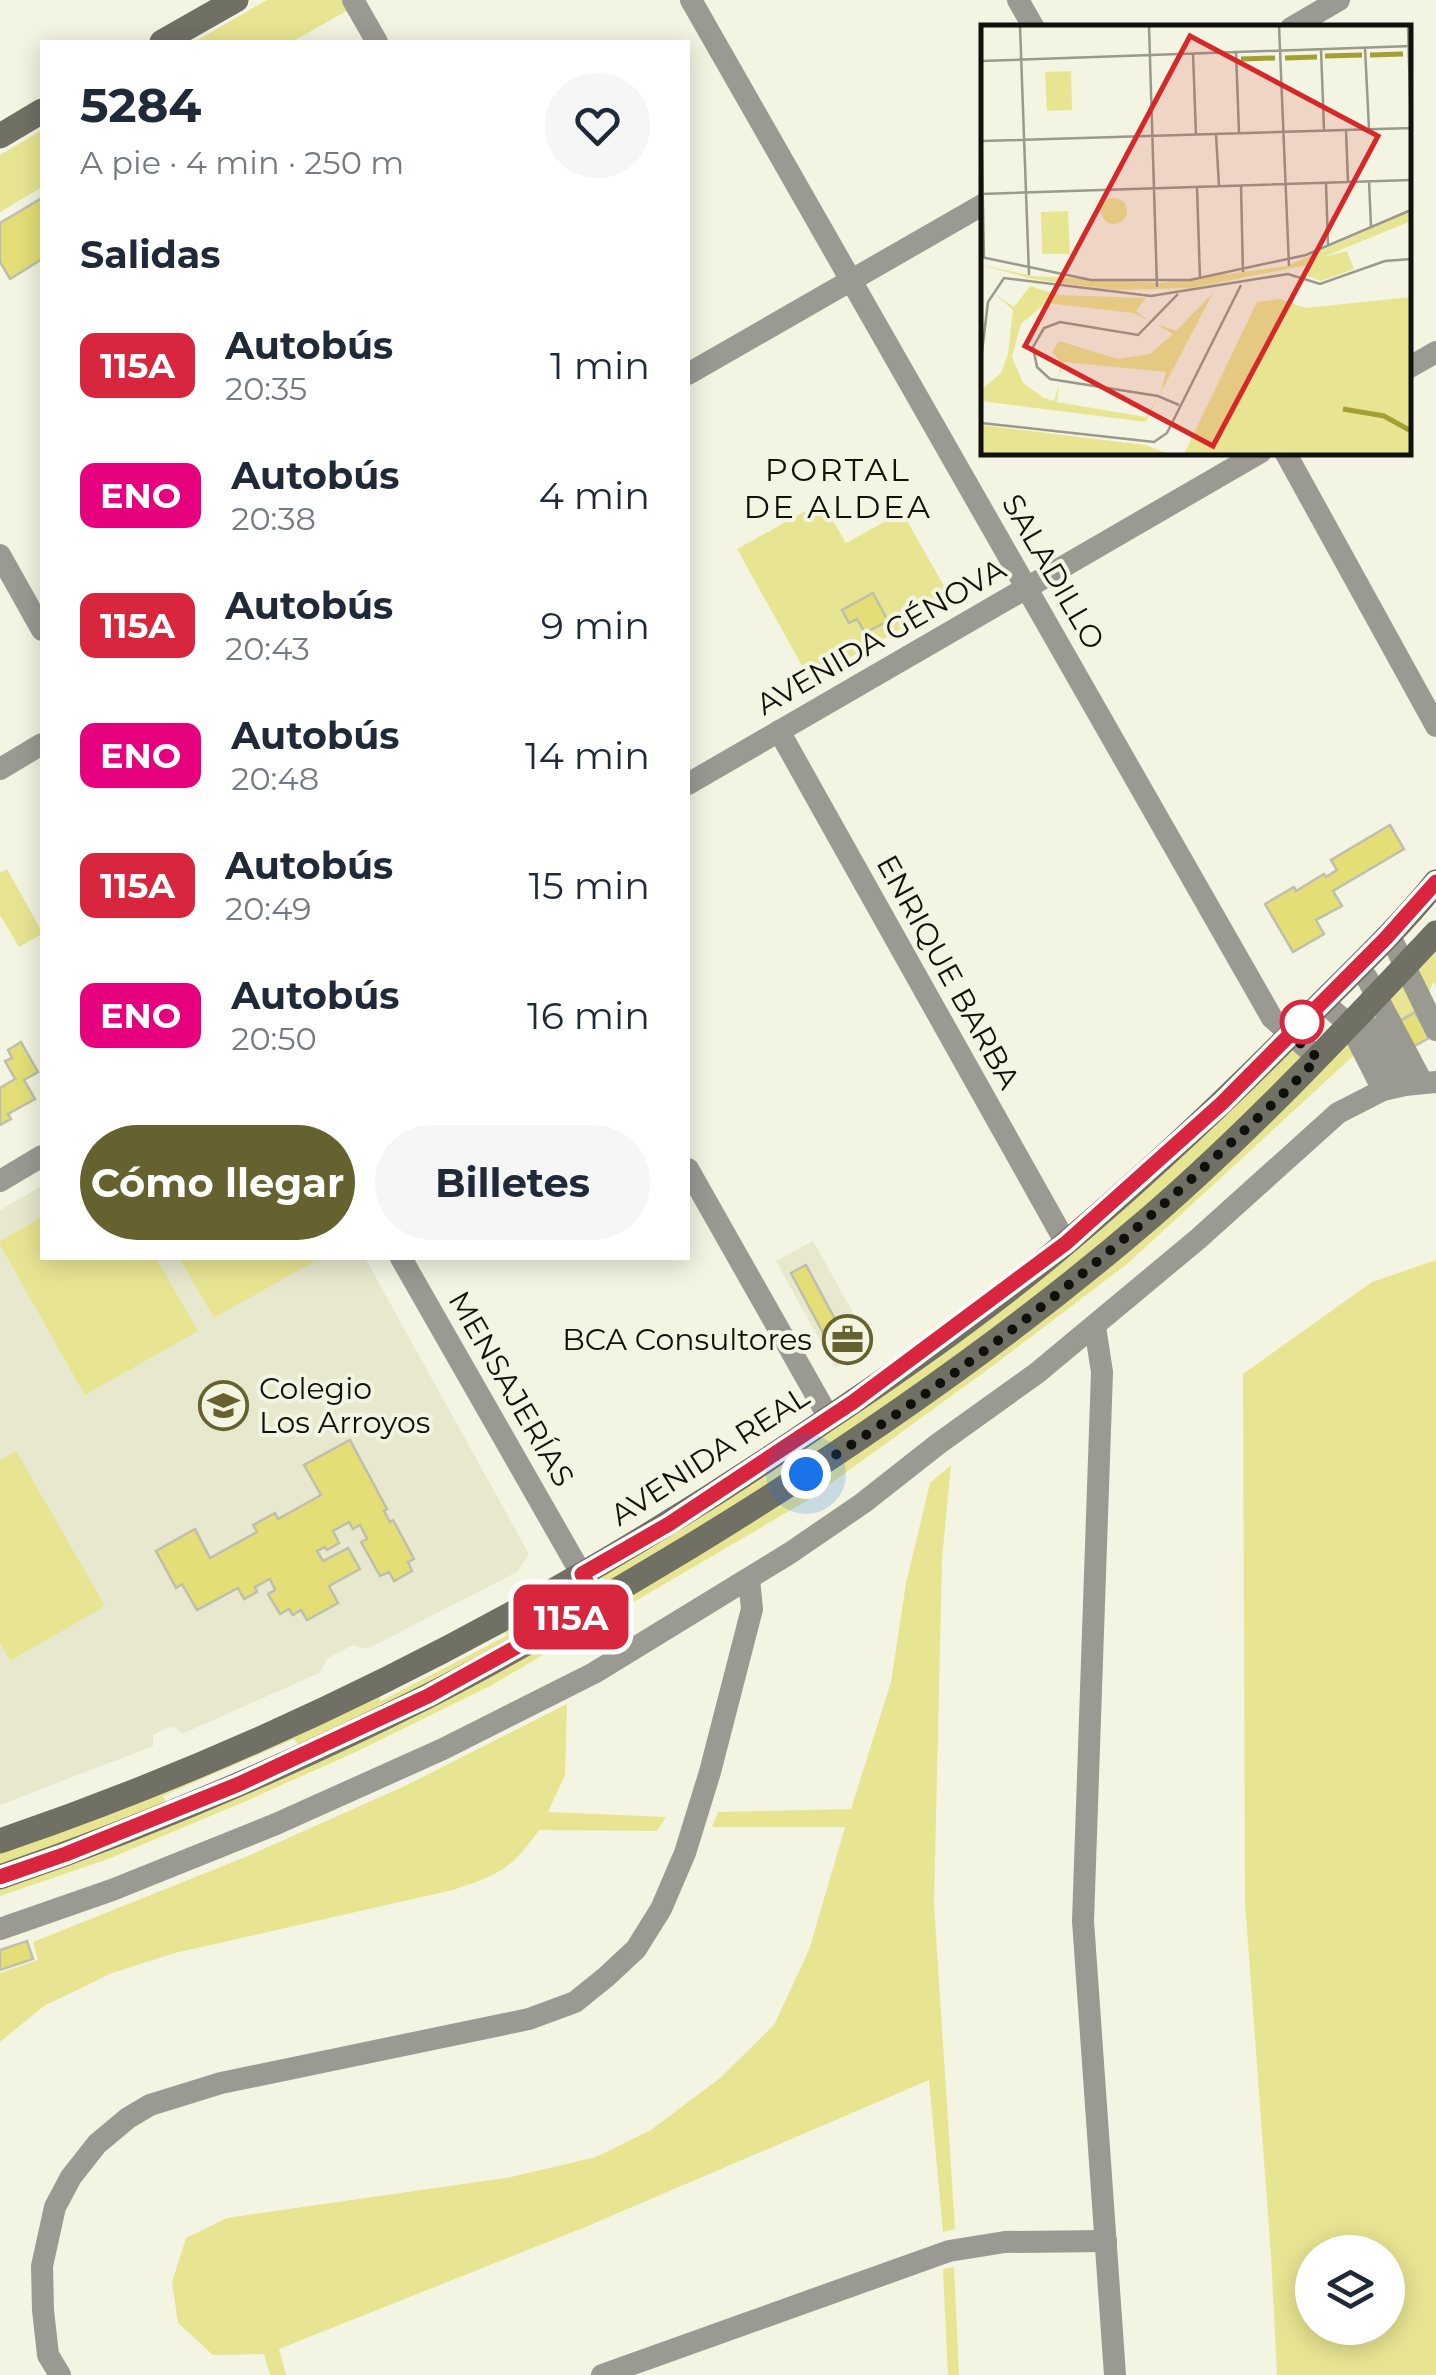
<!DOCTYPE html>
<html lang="es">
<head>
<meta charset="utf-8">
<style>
	:root { --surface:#fff; --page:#f6f6f7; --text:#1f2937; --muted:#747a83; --accent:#65622f }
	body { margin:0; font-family:Montserrat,sans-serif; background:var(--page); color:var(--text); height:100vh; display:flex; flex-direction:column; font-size:38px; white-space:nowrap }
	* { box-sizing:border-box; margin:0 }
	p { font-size:32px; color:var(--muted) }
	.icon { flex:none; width:55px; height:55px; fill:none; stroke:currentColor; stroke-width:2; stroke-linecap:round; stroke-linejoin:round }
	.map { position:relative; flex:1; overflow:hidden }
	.details { position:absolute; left:40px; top:40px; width:650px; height:1220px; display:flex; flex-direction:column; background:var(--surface); border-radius:0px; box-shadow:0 5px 25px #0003 }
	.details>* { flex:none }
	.badge { padding:0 20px; border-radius:15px; font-size:35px; line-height:65px }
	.controls { position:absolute; left:1295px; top:2235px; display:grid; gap:20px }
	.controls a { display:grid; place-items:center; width:110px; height:110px; border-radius:50%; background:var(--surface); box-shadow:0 5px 25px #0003; font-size:50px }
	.you { position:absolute; width:50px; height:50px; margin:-25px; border:8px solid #fff; border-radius:50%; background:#1a73e8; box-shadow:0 0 0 15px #1a73e833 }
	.map>.badge { position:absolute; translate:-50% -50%; box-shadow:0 0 0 5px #fff }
	h2 { padding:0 40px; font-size:38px; line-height:90px }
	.round { display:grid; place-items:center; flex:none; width:105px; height:105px; border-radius:52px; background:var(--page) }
	.summary { display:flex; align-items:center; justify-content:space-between; height:170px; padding:0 40px }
	h1 { font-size:48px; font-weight:700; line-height:75px }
	.primary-button { display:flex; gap:20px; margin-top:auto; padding:20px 40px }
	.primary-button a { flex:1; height:115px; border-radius:60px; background:var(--accent); color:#fff; font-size:40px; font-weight:700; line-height:115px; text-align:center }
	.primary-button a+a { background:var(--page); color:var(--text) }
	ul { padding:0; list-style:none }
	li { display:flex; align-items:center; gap:30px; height:130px; padding:0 40px }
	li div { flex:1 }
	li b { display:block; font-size:38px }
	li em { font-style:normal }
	li .badge { min-width:110px; font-weight:700; text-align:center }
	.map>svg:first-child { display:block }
</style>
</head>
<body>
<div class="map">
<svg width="1436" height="2375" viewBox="0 0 1436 2375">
	<rect width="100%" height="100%" fill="#f4f4e2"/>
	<g fill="#e8e8ce">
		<path d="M42,1186V1258H365L529,1554L517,1572L367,1649L353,1645L328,1658L319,1673L182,1734L178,1729L170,1727L153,1735V1746L0,1805V1210Z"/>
		<path d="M813,1241L873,1348L835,1368L776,1261Z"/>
	</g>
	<g fill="#e8e592" fill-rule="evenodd">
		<path d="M267,0H345L350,9L292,42H194Z"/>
		<path d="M42,130V187L0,212V155Z"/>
		<path d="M822,502L846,543L902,512L952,600L810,680L737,549Z"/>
		<path d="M7,869L42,932V934L19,947L0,915V873Z"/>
		<path d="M1436,933V986L1433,982L1428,996L1433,1006L1351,1058L1127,1264L994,1365L808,1500L490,1686L360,1750L244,1802L108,1859L0,1896V1877L204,1800L598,1603L1081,1276Z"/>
		<path d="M1288,1049L1299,1054L1301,1060L1258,1111L962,1363L606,1586L602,1577L603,1571L843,1419Z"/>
		<path d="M42,1217V1258H156L198,1331L85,1395L0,1245V1241Z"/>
		<path d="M179,1258H320L214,1318Z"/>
		<path d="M1436,1260V2375H1277L1271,2255L1245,1903L1243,1374L1372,1282ZM1312,2252H1388V2328H1312Z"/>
		<path d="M16,1451L105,1606L10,1661L0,1643V1460Z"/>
		<path d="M951,1465L942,1559L934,1904L955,2229L943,2232L929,2080L583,2228L279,2349L286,2375H270L264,2354L213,2355L178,2323L172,2282L186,2238L227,2218L511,2177L596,2157L651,2130L720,2078L774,2025L809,1950L845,1827H712L718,1812L851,1809L891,1682L906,1583L930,1483Z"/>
		<path d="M576,1590L581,1599L511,1643L300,1748L294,1739L163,1796L167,1806L0,1868V1848L377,1691L381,1701L506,1636L502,1626Z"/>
		<path d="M567,1704L565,1775L548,1812L666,1817L657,1831L539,1830C510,1871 499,1874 453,1890L175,1953L112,1973L44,2006L0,2042V1973L38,1960L33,1942L248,1856L407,1785Z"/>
		<path d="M954,2267L959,2375H948L943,2269Z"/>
	</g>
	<g fill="#e3df76" stroke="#bfbfad" stroke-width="2.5">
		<path d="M42,198V259L10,279L0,262V223Z"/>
		<path d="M873,593L888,621L865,633L857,619L849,623L842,610Z"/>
		<path d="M1390,825L1404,849L1333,891L1342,906L1316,920L1324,934L1293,952L1265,904L1294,887L1296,891L1324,874L1326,877L1337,870L1331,860Z"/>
		<path d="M1415,1012L1429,1038L1409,1049L1395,1024Z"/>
		<path d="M21,1042L38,1072L24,1080L35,1099L8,1114L11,1119L0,1125V1088L15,1079L5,1061L12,1058L8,1050Z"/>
		<path d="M806,1265L844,1336L829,1344L791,1273Z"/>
		<path d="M856,1324L862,1335L850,1347L835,1355L829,1344L844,1336L842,1332Z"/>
		<path d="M350,1440L387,1509L384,1511L390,1522L393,1520L414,1559L408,1562L412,1571L394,1581L389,1572L380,1576L361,1542L367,1539L360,1525L353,1529L349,1522L333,1531L339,1543L327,1550L325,1547L317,1551L323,1561L348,1548L360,1569L329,1586L338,1603L307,1620L301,1610L293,1615L289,1609L280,1614L268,1594L275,1590L270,1579L255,1587L257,1592L244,1599L238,1588L197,1610L182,1584L176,1588L156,1551L195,1529L210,1558L257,1532L253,1525L275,1513L278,1519L321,1495L304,1465Z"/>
		<path d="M27,1941L33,1959L0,1970V1950Z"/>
	</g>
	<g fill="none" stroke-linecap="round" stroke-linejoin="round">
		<g stroke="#9a9a93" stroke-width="22">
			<path d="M353,0L377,42"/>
			<path d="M691,0L1272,1018L1318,1058"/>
			<path d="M1018,0L1034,28"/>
			<path d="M1291,28L1339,0"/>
			<path d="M1408,368L1436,352"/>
			<path d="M688,374L984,204"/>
			<path d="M1285,452L1436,726"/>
			<path d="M0,555L42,630"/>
			<path d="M779,731L1066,1243"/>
			<path d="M0,769L42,744"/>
			<path d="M688,784L1261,452"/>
			<path d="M1386,938L1395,946L1436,1030"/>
			<path d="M1356,968L1367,978L1422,1082"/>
			<path d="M1323,1002L1350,1025L1383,1090"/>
			<path d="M1350,1025L1369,1027L1377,1032L1405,1085"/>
			<path d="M688,1169L829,1418"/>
			<path d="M0,1181L42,1156"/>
			<path d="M401,1258L598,1603"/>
			<path d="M1095,1327L1102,1372L1083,1921L1115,2375"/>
			<path d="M0,1929L112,1890L276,1824L443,1749L594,1673L790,1553L863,1503L938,1444L1037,1373L1198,1239L1338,1113L1383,1090L1405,1085L1436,1082"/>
			<path d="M60,2375L48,2355L43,2310L42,2266L55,2207L71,2177L97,2144L128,2118L150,2105L221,2083L529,2019L575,2002L606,1977L636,1949L661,1909L685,1853L710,1772L752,1609L749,1579"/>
			<path d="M602,2375L949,2251L1005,2242L1106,2241"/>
		</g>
		<g stroke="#707065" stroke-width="25">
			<path d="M162,42L236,0"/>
			<path d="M0,136L42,111"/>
			<path d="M0,1841C293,1741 571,1595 826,1420C908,1365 991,1307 1066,1243C1149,1173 1227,1099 1303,1022C1348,976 1396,932 1436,882"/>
			<path d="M0,1877C146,1827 288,1766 426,1697C517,1651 604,1598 691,1546C853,1447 1008,1340 1152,1216C1253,1128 1345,1030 1436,933"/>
		</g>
	</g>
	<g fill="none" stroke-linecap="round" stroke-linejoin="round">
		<defs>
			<path id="line" d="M0,1877L66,1854L239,1784L428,1696L598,1602L582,1574L669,1524L853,1402L1066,1243L1222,1103L1386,938L1436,882"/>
		</defs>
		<use href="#line" stroke="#fff" stroke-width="22"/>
		<use href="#line" stroke="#d7263d" stroke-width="15"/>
		<path stroke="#11110b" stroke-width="10" stroke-dasharray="0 18" d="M806,1474C945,1386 1076,1285 1197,1174C1238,1136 1280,1099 1318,1058L1290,1035L1302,1022"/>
	</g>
	<defs>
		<symbol id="office-ring" viewBox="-11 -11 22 22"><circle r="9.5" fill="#f4f4e2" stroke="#65622f" stroke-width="1.5"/><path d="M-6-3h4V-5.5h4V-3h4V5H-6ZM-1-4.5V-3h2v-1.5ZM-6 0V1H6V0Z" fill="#65622f"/></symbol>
		<symbol id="school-ring" viewBox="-11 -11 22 22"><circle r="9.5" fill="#f4f4e2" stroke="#65622f" stroke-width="1.5"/><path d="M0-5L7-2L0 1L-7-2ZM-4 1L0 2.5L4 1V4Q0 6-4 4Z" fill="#65622f"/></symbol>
	</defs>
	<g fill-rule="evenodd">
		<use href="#office-ring" x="820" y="1312" width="55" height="55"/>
		<use href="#school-ring" x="196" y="1378" width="55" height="55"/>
	</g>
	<circle fill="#fff" stroke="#d7263d" stroke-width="5" cx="1302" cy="1022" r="20"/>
	<g text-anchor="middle" stroke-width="8" stroke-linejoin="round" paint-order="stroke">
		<g font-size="30" fill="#11110b" stroke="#f4f4e2">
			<text transform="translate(1053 572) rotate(60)" y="10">SALADILLO</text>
			<text transform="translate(881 637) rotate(-30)" y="10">AVENIDA GÉNOVA</text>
			<text transform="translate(948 972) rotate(61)" y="10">ENRIQUE BARBA</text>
			<text transform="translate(511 1389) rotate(60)" y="10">MENSAJERÍAS</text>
			<text transform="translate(710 1456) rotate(-33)" y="10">AVENIDA REAL</text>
		</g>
		<g font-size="30" fill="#11110b" stroke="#f4f4e2" text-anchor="end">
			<text x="812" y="1350">BCA Consultores</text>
			<text x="259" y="1399" text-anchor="start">Colegio<tspan x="259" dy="34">Los Arroyos</tspan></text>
		</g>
		<g font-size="32" letter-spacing="2.5" fill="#11110b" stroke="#f4f4e2">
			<text x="838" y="481">PORTAL<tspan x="838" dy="37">DE ALDEA</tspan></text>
		</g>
	</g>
	<g transform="translate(981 25)">
		<rect width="430" height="430" fill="#f4f4e2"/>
		<path d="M90,46L91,85L66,86L64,47ZM120 186a13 13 0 1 1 26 0a13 13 0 1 1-26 0ZM87,186L89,229H61L60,187ZM430,186V196L342,232L366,226L373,244L340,256L327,251V240L210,263L135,265L51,254L0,240L52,251L179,258L306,241ZM49,261L77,270L165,273L155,286L168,296L152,288L65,278L40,299L31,332L42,358L63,373L73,376L78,360L76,377L165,392L176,373L165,397L0,376V365L20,348L27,329L32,285L14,269L33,282ZM232,268L179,369L185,347L83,337L77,354L80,337L71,327L78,316L137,334L169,329L192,309L175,299L195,306ZM430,272V429H203L276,277L299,274L324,283ZM0,400L164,420L188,429L0,428Z" fill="#e8e592"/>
		<path fill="none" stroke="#a49f32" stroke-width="5" d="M389,30L422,29M344,31L381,30M304,33L336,32M260,34L294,33M362,384L403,391L430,406"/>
		<path fill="none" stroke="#99998c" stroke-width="2.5" d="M39,1L48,250M168,1L176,262M298,1L308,241M427,1L430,109M384,23L388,104M340,24L343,105M255,27L258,108M212,28L215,110M0,36L430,21M0,86L3,233M365,105L367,157M235,109L238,161M0,116L430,103M388,156L390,202M345,158L347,221M260,161L262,247M216,162L219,254M0,169L430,155M0,232L110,255H209L325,230L430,185M197,269L157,310L79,297L63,303L52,322L56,342L69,354L177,371L198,380M0,335L7,277L23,253L170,271L307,249L339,259L404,236L430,234M0,398L173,417L186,408L260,260"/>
		<path fill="#d62828" fill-opacity="0.15" stroke="#d62828" stroke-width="5" d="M209,11L397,111L232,421L44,321Z"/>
		<rect width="430" height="430" fill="none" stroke="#11110b" stroke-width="5"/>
	</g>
</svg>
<div class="controls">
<a><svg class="icon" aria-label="layers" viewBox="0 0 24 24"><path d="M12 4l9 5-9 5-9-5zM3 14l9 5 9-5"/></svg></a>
</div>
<div class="you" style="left:806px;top:1474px"></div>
<b class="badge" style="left:571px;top:1617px;background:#d7263d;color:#fff">115A</b>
<section class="details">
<div class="summary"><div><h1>5284</h1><p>A pie · 4 min · 250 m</p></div><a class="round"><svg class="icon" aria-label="heart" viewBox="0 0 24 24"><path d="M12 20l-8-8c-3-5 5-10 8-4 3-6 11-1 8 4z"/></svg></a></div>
<h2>Salidas</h2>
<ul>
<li><span class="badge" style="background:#d7263d;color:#fff">115A</span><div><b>Autobús</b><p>20:35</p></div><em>1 min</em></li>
<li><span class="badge" style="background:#e6007e;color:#fff">ENO</span><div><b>Autobús</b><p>20:38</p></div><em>4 min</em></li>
<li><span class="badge" style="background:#d7263d;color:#fff">115A</span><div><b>Autobús</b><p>20:43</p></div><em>9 min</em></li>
<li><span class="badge" style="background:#e6007e;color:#fff">ENO</span><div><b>Autobús</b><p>20:48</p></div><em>14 min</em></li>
<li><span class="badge" style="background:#d7263d;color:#fff">115A</span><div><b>Autobús</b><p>20:49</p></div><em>15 min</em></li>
<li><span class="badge" style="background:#e6007e;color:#fff">ENO</span><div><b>Autobús</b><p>20:50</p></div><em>16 min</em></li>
</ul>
<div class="primary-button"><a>Cómo llegar</a><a>Billetes</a></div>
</section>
</div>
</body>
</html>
